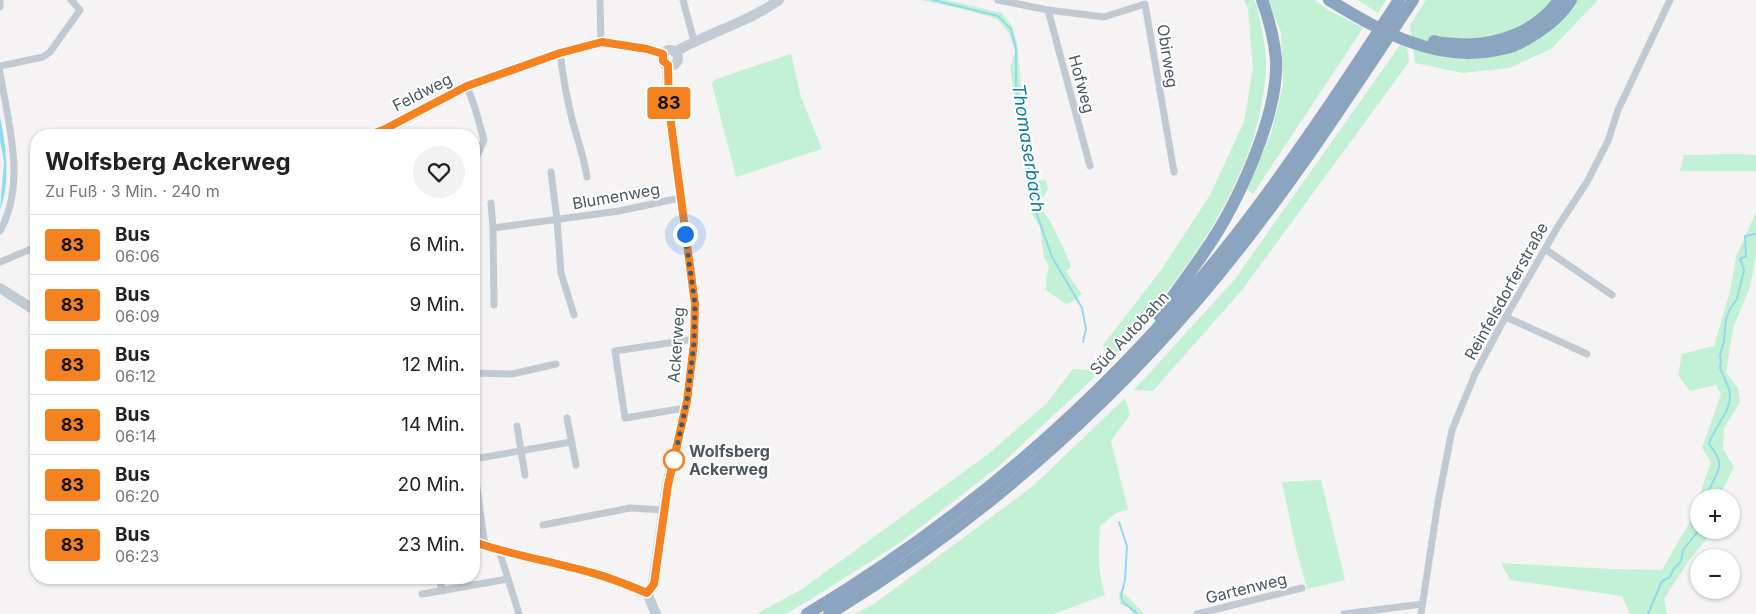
<!DOCTYPE html>
<html lang="de">
<head>
<meta charset="utf-8">
<style>
	:root { --surface:#fff; --page:#f2f2f2; --text:#222; --muted:#767676; --line:#e0e0e0 }
	body { margin:0; font-family:Inter,sans-serif; background:var(--page); color:var(--text); height:100vh; display:flex; flex-direction:column; font-size:19px; white-space:nowrap }
	* { box-sizing:border-box; margin:0 }
	p { font-size:16px; color:var(--muted) }
	.icon { flex:none; width:28px; height:28px; fill:none; stroke:currentColor; stroke-width:2; stroke-linecap:round; stroke-linejoin:round }
	.map { position:relative; flex:1; overflow:hidden }
	.sheet { position:absolute; left:30px; top:129px; width:450px; height:455px; display:flex; flex-direction:column; background:var(--surface); border-radius:20px; box-shadow:0 1px 4px #0004 }
	.sheet>* { flex:none }
	.badge { padding:0 10px; border-radius:4px; font-size:18px; line-height:32px }
	.controls { position:absolute; left:1690px; top:489px; display:grid; gap:10px }
	.controls a { display:grid; place-items:center; width:50px; height:50px; border-radius:50%; background:var(--surface); box-shadow:0 1px 4px #0004; font-size:25px }
	.you { position:absolute; width:25px; height:25px; margin:-12px; border:4px solid #fff; border-radius:50%; background:#1a73e8; box-shadow:0 0 0 8px #1a73e833 }
	.map>.badge { position:absolute; translate:-50% -50%; box-shadow:0 0 0 2px #fff }
	.round { display:grid; place-items:center; flex:none; width:52px; height:52px; border-radius:26px; background:var(--page) }
	.head { display:flex; align-items:center; justify-content:space-between; height:85px; padding:0 15px }
	h1 { font-size:24px; font-weight:700; line-height:38px }
	ul { padding:0; list-style:none }
	li { display:flex; align-items:center; gap:15px; height:60px; padding:0 15px; border-top:1px solid var(--line) }
	li div { flex:1 }
	li b { display:block; font-size:19px }
	li em { font-style:normal }
	li .badge { min-width:55px; font-weight:700; text-align:center }
	.map>svg:first-child { display:block }
</style>
</head>
<body>
<div class="map">
<svg width="1756" height="614" viewBox="0 0 1756 614">
	<rect width="100%" height="100%" fill="#f5f3f3"/>
	<g fill="#c3f1d5">
		<path d="M921,0H946L1002,13L1012,26L1017,43L1025,125L1037,181L1046,180L1048,189L1041,201L1040,209C1043,212 1046,215 1048,218C1053,225 1070,261 1071,267L1066,272L1082,294L1072,302L1066,304L1046,290V279L1049,267L1044,257L1040,227L1032,214L1010,68L1015,52L1009,33L997,19L967,10Z"/>
		<path d="M1244,0H1254L1257,6C1260,23 1267,49 1266,66C1262,180 1179,281 1108,363L1103,345L1162,269L1210,195L1244,122L1253,69L1248,9Z"/>
		<path d="M1268,0H1315L1328,10L1363,28L1253,194L1247,190L1271,134L1283,85L1281,32Z"/>
		<path d="M1358,0H1386L1378,13Z"/>
		<path d="M1426,0H1598L1551,49L1509,68L1463,73L1415,63L1410,25Z"/>
		<path d="M1400,45L1407,48L1409,62L1242,290L1153,391L1134,390L1235,279Z"/>
		<path d="M791,54L801,97L822,149L736,177L712,84L714,80Z"/>
		<path d="M1735,154L1756,155V171H1680L1684,155Z"/>
		<path d="M1756,212V255L1750,287L1733,328L1726,373L1738,388L1740,402L1724,428L1723,449L1734,467L1719,497H1699L1711,462L1702,448L1721,394L1716,385L1690,391L1678,375L1682,354L1714,346L1730,291L1736,257Z"/>
		<path d="M1073,369L1101,371L999,466L901,542L808,601L785,614H756L802,589L987,455L1047,403Z"/>
		<path d="M1125,398L1130,415L1111,441L1128,510L1116,513L1100,526C1098,549 1098,573 1105,595L1053,614H855L874,604L1033,486Z"/>
		<path d="M1321,480L1345,580L1307,589L1295,544L1282,482Z"/>
		<path d="M1699,498V530H1713L1688,562L1664,599L1667,614H1630L1622,596L1510,580L1501,563L1610,569L1662,570L1691,520Z"/>
		<path d="M1119,591L1128,597L1144,614H1133L1129,608L1120,604Z"/>
	</g>
	<path fill="#90daee" d="M0,117C6,145 11,183 0,210L4,162L0,140Z"/>
	<g fill="none" stroke-linecap="round" stroke-linejoin="round">
		<g stroke="#90daee" stroke-width="2">
			<path d="M933,0L998,16L1011,29L1016,49V85L1035,209L1052,257L1082,308L1086,329L1083,342"/>
			<path d="M1714,498L1708,494C1715,470 1729,469 1709,444C1714,427 1731,412 1730,394C1729,385 1723,377 1720,368L1721,363L1720,355L1724,341L1726,319L1730,309L1737,299L1744,270L1740,259L1746,256L1745,236L1756,234"/>
			<path d="M1119,522L1127,546L1125,580L1121,596L1124,603L1138,614"/>
			<path d="M1648,614L1662,581L1670,577L1673,570L1681,561L1683,550L1699,530"/>
		</g>
		<g stroke="#c1cad2" stroke-width="7">
			<path d="M600,0L601,42"/>
			<path d="M683,0L694,41"/>
			<path d="M998,0L1048,10L1104,17L1145,4L1174,172"/>
			<path d="M0,7V0"/>
			<path d="M1048,10L1090,166"/>
			<path d="M560,53C563,77 567,100 573,123C578,142 584,156 587,177"/>
			<path d="M0,66L43,57L50,52L80,10L71,0"/>
			<path d="M0,72C8,124 27,182 0,231"/>
			<path d="M467,86L475,108L484,140L478,154"/>
			<path d="M369,135L467,86L560,53L601,42L647,49L663,54"/>
			<path d="M551,172L557,219L561,273L574,315"/>
			<path d="M491,203L493,228L494,305"/>
			<path d="M493,228L619,211L680,198"/>
			<path d="M1545,249L1612,295"/>
			<path d="M0,262L36,247"/>
			<path d="M1506,317L1587,354"/>
			<path d="M474,373L512,374L556,364"/>
			<path d="M685,408L625,418L615,351L695,339"/>
			<path d="M567,418L576,465"/>
			<path d="M517,426L525,475"/>
			<path d="M474,459L571,442"/>
			<path d="M474,466L485,546"/>
			<path d="M543,525L630,508L664,510"/>
			<path d="M499,550L519,614"/>
			<path d="M438,578L443,591"/>
			<path d="M422,594L508,579"/>
			<path d="M1197,614L1302,588"/>
			<path d="M1344,614L1422,604"/>
			<path d="M1421,614L1438,502L1452,430L1475,374L1500,327L1557,228L1587,182L1608,141L1618,110L1670,0"/>
		</g>
		<g stroke="#c1cbd6" stroke-width="10">
			<circle cx="670" cy="58" r="8"/>
			<path d="M675,52C709,32 747,23 779,0"/>
			<path d="M0,288L36,311"/>
			<path d="M474,542C511,555 551,561 589,572C609,577 628,585 647,593L656,614"/>
			<path d="M647,593L653,584L667,485L687,401L695,343V304L669,108L667,65"/>
		</g>
		<g stroke="#8ba5c1" stroke-width="12">
			<path d="M1329,0C1381,31 1434,63 1497,50C1503,48 1510,48 1515,45C1521,43 1527,39 1532,36C1547,27 1562,15 1571,0"/>
			<path d="M1434,41C1441,44 1449,43 1457,44C1496,47 1536,32 1559,0"/>
			<path d="M1159,316C1174,294 1190,273 1205,251C1237,205 1279,115 1276,59C1274,39 1269,19 1262,0"/>
			<path d="M807,614C973,514 1120,385 1239,231C1296,157 1348,78 1399,0"/>
			<path d="M829,614C989,517 1132,388 1246,240C1306,163 1359,81 1413,0"/>
		</g>
	</g>
	<g fill="none" stroke-linecap="round" stroke-linejoin="round">
		<defs>
			<path id="line" d="M369,135L383,130L467,86L560,53L602,42L647,49L663,54V61L668,65L669,108L695,304L694,343L687,401L668,485L654,584L647,593C628,585 609,577 589,572C551,561 511,555 474,542"/>
		</defs>
		<use href="#line" stroke="#fff" stroke-width="11"/>
		<use href="#line" stroke="#f58220" stroke-width="8"/>
		<path stroke="#4a5661" stroke-width="5" stroke-dasharray="0 9" d="M674,460L687,401L694,343L695,304L685,234"/>
	</g>
	<circle fill="#fff" stroke="#f58220" stroke-width="2.5" cx="674" cy="460" r="10"/>
	<g text-anchor="middle" stroke-width="4" stroke-linejoin="round" paint-order="stroke">
		<g font-size="16" fill="#4a5661" stroke="#fff">
			<text transform="translate(1168 56) rotate(81)" y="6">Obirweg</text>
			<text transform="translate(1082 84) rotate(75)" y="6">Hofweg</text>
			<text transform="translate(422 92) rotate(-27)" y="6">Feldweg</text>
			<text transform="translate(616 196) rotate(-10)" y="6">Blumenweg</text>
			<text transform="translate(1506 291) rotate(-61)" y="6">Reinfelsdorferstraße</text>
			<text transform="translate(1129 333) rotate(-47)" y="6">Süd Autobahn</text>
			<text transform="translate(676 345) rotate(-86)" y="6">Ackerweg</text>
			<text transform="translate(1246 588) rotate(-14)" y="6">Gartenweg</text>
		</g>
		<g font-size="16" font-weight="bold" fill="#4a5661" stroke="#fff" text-anchor="start">
			<text x="689" y="457">Wolfsberg<tspan x="689" dy="18">Ackerweg</tspan></text>
		</g>
		<g font-size="18" font-style="italic" fill="#0c7c9b" stroke="#fff">
			<text transform="translate(1028 148) rotate(81)" y="6">Thomaserbach</text>
		</g>
	</g>
</svg>
<div class="controls">
<a>+</a>
<a>−</a>
</div>
<div class="you" style="left:685px;top:234px"></div>
<b class="badge" style="left:669px;top:103px;background:#f58220;color:#111">83</b>
<section class="sheet">
<div class="head"><div><h1>Wolfsberg Ackerweg</h1><p>Zu Fuß · 3 Min. · 240 m</p></div><a class="round"><svg class="icon" aria-label="heart" viewBox="0 0 24 24"><path d="M12 20l-8-8c-3-5 5-10 8-4 3-6 11-1 8 4z"/></svg></a></div>
<ul>
<li><span class="badge" style="background:#f58220;color:#111">83</span><div><b>Bus</b><p>06:06</p></div><em>6 Min.</em></li>
<li><span class="badge" style="background:#f58220;color:#111">83</span><div><b>Bus</b><p>06:09</p></div><em>9 Min.</em></li>
<li><span class="badge" style="background:#f58220;color:#111">83</span><div><b>Bus</b><p>06:12</p></div><em>12 Min.</em></li>
<li><span class="badge" style="background:#f58220;color:#111">83</span><div><b>Bus</b><p>06:14</p></div><em>14 Min.</em></li>
<li><span class="badge" style="background:#f58220;color:#111">83</span><div><b>Bus</b><p>06:20</p></div><em>20 Min.</em></li>
<li><span class="badge" style="background:#f58220;color:#111">83</span><div><b>Bus</b><p>06:23</p></div><em>23 Min.</em></li>
</ul>
</section>
</div>
</body>
</html>
